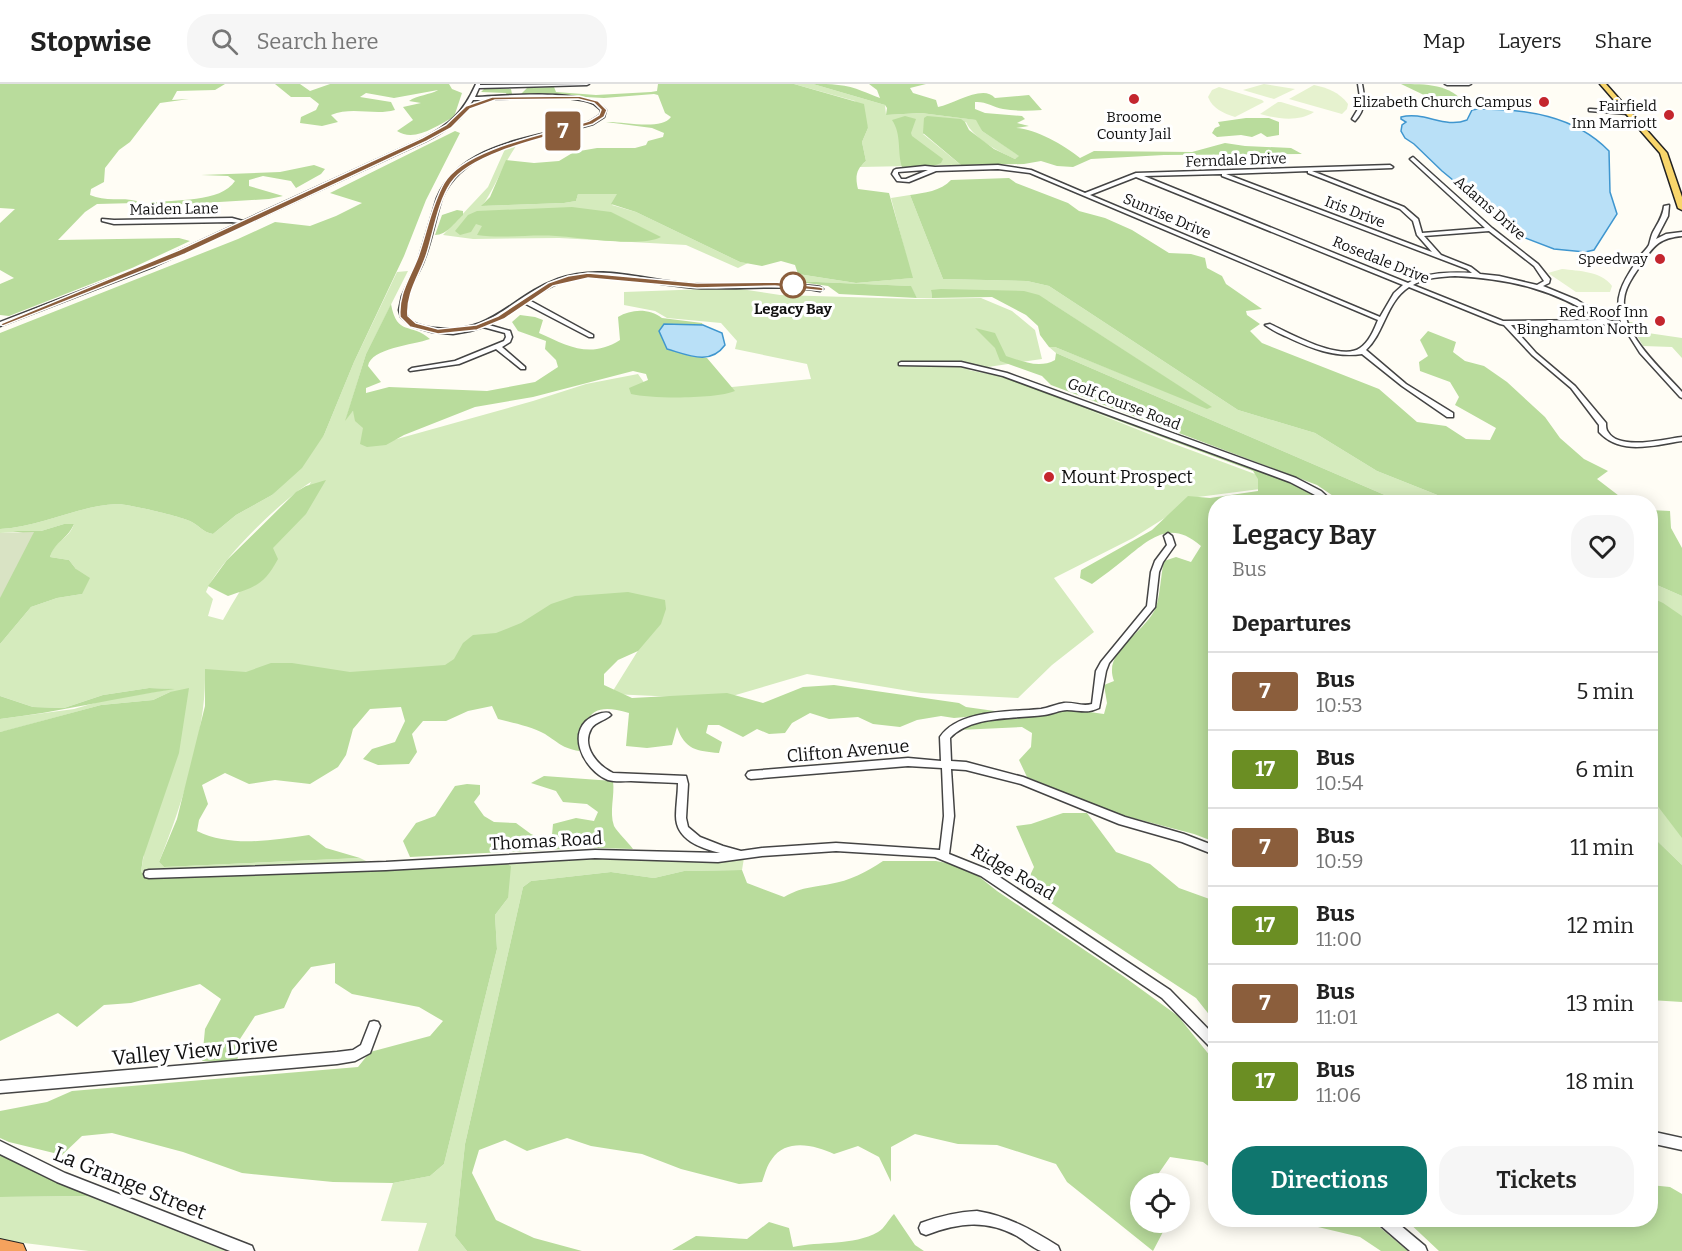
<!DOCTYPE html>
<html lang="en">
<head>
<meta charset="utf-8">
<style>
	:root { --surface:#fff; --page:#f6f6f6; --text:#222; --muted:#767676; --line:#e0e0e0; --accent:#0f766e }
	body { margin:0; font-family:Bitter,serif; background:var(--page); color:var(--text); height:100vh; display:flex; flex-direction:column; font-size:22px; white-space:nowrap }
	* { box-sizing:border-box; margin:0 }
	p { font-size:20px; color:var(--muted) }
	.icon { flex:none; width:33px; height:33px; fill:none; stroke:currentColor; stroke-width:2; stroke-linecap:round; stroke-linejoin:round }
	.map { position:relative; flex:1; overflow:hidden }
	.drawer { position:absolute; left:1208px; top:411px; width:450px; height:732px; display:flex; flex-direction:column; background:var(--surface); border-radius:24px; box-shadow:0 3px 15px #0003 }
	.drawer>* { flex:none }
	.badge { padding:0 12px; border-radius:4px; font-size:21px; line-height:39px }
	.buttons { position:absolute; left:1130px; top:1089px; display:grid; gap:12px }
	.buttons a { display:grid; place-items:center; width:60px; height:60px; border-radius:50%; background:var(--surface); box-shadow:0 3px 15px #0003; font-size:30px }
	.map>.badge { position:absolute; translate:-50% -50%; box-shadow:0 0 0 3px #fff }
	h2 { padding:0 24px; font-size:22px; line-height:54px }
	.round { display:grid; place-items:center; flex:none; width:63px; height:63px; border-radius:24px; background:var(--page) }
	.headline { display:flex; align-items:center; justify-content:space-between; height:102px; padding:0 24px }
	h1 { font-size:28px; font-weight:600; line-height:45px }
	.action { display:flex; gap:12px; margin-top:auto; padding:12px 24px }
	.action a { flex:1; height:69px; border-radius:24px; background:var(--accent); color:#fff; font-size:24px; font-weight:600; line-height:69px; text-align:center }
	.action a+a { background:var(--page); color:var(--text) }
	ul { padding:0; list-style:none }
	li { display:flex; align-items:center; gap:18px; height:78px; padding:0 24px; border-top:2px solid var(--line) }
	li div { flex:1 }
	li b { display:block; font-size:22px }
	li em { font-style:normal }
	li .badge { min-width:66px; font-weight:700; text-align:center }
	header { display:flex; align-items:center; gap:36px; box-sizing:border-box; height:84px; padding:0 30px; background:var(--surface); border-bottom:2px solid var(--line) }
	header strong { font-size:28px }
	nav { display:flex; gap:33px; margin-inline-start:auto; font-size:21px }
	.search { width:420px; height:54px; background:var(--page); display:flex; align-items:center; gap:15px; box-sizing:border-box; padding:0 21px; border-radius:24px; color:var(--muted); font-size:22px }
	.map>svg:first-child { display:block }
</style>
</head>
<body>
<header>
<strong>Stopwise</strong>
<div class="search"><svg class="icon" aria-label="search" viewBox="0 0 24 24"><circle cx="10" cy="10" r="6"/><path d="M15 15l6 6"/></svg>Search here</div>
<nav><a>Map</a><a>Layers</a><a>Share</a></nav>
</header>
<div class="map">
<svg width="1682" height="1167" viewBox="0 0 1682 1167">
	<rect width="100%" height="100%" fill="#fffdf5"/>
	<g fill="#d5ebbd" fill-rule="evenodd">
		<path d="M794,0H813L885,21L886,31L921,29L977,36L982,47L1020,72L1015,75C999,68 973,54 966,38L923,50L961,81L859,83L866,77L862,58L868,44L855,17Z"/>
		<path d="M516,62C503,81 495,104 482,122L564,119L576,117L578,110H618L612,121L636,128L740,178L748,179L738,184L686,161L559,154L473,155L443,151L488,103L505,65Z"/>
		<path d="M910,111L943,195L1027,197L1049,202L1238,326L1315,349L1377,387L1455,418H1401L1056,269L1049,263H1055L1207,324L1211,323L1048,217L931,206L932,214H917L910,202L793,197L798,190L856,199L912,194L891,114Z"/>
		<path d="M408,187L366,270L346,335L353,327L363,343V353L379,360L533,317L586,300L638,290L653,311L811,295L807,280L735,265L737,257L721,239L667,234L655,227L624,221V208L734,204L780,211L916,215L981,214L1012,227L1035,246L1042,275L968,286L1006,293L1169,358L1263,393L1260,405L1198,413L1133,454L1054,494L1094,548L1052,581L1018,614L921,609L807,590L722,615L611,610L657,536L460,583L389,594L205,595C205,650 180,726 159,778L164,783L360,774L382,785L150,792L141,788L170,608L153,616L101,621L5,647L0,648V635L74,625L105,616L171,605L149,604L103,611L64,624L33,623L0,612V560L31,523L57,514L82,510L76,485L69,476L50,473C56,454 68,457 74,440H64L41,447L0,449V445C40,443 77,422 117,420C128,420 179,432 190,437C199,441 202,448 213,450L236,431L272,411L324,351L354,278L397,188ZM311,398C285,446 249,488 223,536L208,532L213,515L206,508C219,476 283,415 311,398Z"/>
		<path d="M1629,238H1637L1648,249L1682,254V274L1672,263L1643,262Z"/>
		<path d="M1650,498L1682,512V781L1650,750Z"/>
		<path d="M608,774H744L742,786L684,787L654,794L611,788L531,797L523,803L465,1060L455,1152L467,1167H418L427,1139L381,1137L393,1099L430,1092L444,1080L497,865L495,831L508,814L502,778Z"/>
		<path d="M89,1112L236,1167H89L0,1156V1113Z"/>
	</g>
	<g fill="#b9dc9c">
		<path d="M0,0H225L215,6L177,7L172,16L189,15L160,19L130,58L119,66L105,84L104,98L91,105L90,111C105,118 122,113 137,117L136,119L97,120L85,128L58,156L179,154L190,157L132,184L9,232L0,231V200L14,194L0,186V139L15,125L0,124Z"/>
		<path d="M275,0H300L310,7L330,0H449L452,5L462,9L454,33C437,41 415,59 397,47L413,36L403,23L421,19L409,17C417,11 430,11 438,6L394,14L366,9L360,13L391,18L395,26C374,32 353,22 331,31L338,38L322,42L300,39L301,33L316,26L319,20L310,13H291Z"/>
		<path d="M658,0H794L864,20L868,44L862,58L866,77C856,85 855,93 858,105L889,109L913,194L856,199L798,190L795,181L781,177L762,182L740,178L636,128L611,120L617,110H578L576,117L564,119L481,122L490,113L506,76L534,79L559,77L574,68L597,64H635L646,61L648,57L663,53L664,49L652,44L606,38C622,37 661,47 671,33L665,29L658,11L654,10L604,14L565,12L508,13L506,9L481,8L484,5H511L512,10H521L527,4L554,3L556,8L596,11L651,8L657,7Z"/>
		<path d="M813,0C830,0 847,0 862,7C869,9 873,12 880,14L877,6L869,0H926L910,4L913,9L936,16L938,23C955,20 983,0 995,14L1029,11L1042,26C1028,27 1016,27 1003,25C993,23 985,17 975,18V25L985,29L1022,32L1025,35L1017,39L1029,42L1016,44C1036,45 1064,61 1080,74L1094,67L1192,68L1225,59L1245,62L1291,64L1302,70L1164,71L1091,75L1073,83L1057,82L1041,77L1024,80L961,81L923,49L924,34L927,32L961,35L965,38L969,46L994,65L1015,75L1019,72L982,47L976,36L921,29L886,31L887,24L885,21Z"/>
		<path d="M1401,0C1426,0 1451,0 1465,20L1449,23Z"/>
		<path d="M905,32L916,35L911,49L912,52L943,75L941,79L933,82L902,83C897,68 902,51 892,36Z"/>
		<path d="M1246,34H1269L1279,38V51L1267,53L1261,49L1252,53L1241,51L1217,53L1212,49L1215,44L1220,42L1218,38Z"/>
		<path d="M455,47L460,49L426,116L404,172L354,278L324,351L302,384L272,411L236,431L213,450C202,448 199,441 190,437C179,432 128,420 117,420C77,422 40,443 0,445V249L238,155L275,138L310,142L336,132L362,119L330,109Z"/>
		<path d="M314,81L325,85L321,90L296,104L291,97L263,92L249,96V102L283,112L269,115L154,122L150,119C174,115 221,119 235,97L228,92L201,91L280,88Z"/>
		<path d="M1009,94L1016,99L1068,119L1079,127L1105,134L1132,146L1169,169L1191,170L1205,174L1207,184L1222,192L1226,200L1262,225L1246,227L1247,231L1260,240L1250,247L1262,259L1379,305L1417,338L1446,342L1466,355L1490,356L1496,344L1455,321L1459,313L1450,298L1420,287L1419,278L1428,272L1420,256L1428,247L1456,258L1453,268L1465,277L1484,282L1507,298L1545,333L1560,354L1584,375L1608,387L1597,395L1627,418H1455L1377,387L1315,349L1238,326L1049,202L1027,197L943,195L910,111C924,109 941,107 951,96Z"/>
		<path d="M572,123L611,128L661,153C641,164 580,153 556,152C530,150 503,155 477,151L482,142L476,140L471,148L460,151L455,147L468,131L477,127Z"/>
		<path d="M457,126L463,127V131C454,139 447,151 435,151L442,131Z"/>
		<path d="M793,197L911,202L917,214L839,210L828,202Z"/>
		<path d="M941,205L1024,207L1039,211L1212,323L1207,325L1055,263H1049L1040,251L1038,242L1026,231L992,213L932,214L931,206Z"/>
		<path d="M391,220C397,253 411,238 430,255C413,261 371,264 368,282L381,298L366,304V309L389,303L487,307L535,298L558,283L556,276L545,265L546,257L518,247L512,238L520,231L535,233L543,236L539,249C568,262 590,275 620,256L618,233C631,225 649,224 662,234L702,239L703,241L664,240L667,265L707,274L735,307C716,315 652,315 631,310L629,304L648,296L646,290L633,287L533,313L475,323L404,351L386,361L367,363L360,360L363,344L355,337L353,327L345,337L366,270Z"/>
		<path d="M975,244L995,249L1006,272C1022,277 1039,285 1055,276L1056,269L1401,418H1342L1317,401L1051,301L1042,292L1000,277L995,264Z"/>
		<path d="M1003,294H1016L1281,393L1312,409L1324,418H1215V563L1209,585L1215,609V758L1194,750L1114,729L1027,693L1019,676L1031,663L1032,649L1022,643L959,646L975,638L1068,625L1104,630L1107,619L1104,601L1114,597C1102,566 1146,549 1156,523C1160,513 1161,489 1164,477L1176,473L1191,478L1201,462C1171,436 1152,453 1126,474C1115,483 1103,492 1092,500L1080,494L1081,486L1152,446L1188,412L1210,414L1258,407V395L1253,387Z"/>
		<path d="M326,396L306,430L273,464L278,475C264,501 255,503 228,512L208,502L227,476L296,408L306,402Z"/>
		<path d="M1650,426L1670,427L1671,444L1682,464V512L1650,498Z"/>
		<path d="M64,440H74C67,456 56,456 50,473L69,476L76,485L90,494L82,510L57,514L31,523L0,560V502L23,449L13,447H41Z"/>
		<path d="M628,508L665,516L666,525L661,540L638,567L618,576L604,590V601L632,614L727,609L763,619L803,603L834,601L959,619L966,623L1009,629L954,634L941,632L917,636L900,643L873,640L858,633L829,635L810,629L792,639L785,649L769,650L757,645L743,653L719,641H708L706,649L722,658L719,669C697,667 685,666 677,643L672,661L647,664L626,662L629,629C590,617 585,632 579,667C562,664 559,659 545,650C530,642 514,639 498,635L492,622L468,627L446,637H423L412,650L417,668L409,680L378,681L363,675L372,665L395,658L405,637L401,623L370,625L353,645L346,671L338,683L310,700L275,696L249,700L225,689L202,701L208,720L199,736L197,747C232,764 272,756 309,751L326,764L360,774L164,783L159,778L177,735L205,622V585L246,588L271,579H292L350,588L445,581L454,575L463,559L473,551L496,549L521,539L551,520L575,512Z"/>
		<path d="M1650,513L1663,519L1682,532V754L1650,712Z"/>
		<path d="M149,604L175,605C116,614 59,628 0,635V612L33,623L64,624L103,611Z"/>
		<path d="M189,604L179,669L143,774L141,788L150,792L502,778L511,782L508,814L495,831L497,865L444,1080L430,1092L393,1099L333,1098L242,1089L183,1068L112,1049L82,1052L62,1071L9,1058L0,1054V1027L47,1018L72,1007L358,983L370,968L430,952L443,937L419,923L352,910L335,899V879L311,883L292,906L284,924L255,932L240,955L237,979L202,977L205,945L221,915L200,900L131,919L104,921L77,943L58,929L0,957V648L101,621L153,616L170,608Z"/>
		<path d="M544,692L613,697C615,712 609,727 614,742C618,749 628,758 633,765L597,764L552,751L553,740L576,734L594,737L598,728L587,720L563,718L556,707L531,699Z"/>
		<path d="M467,700L480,701V710L474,718L484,732L494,738L516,739L531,750L565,765L410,773L403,757L416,739L435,732L455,702Z"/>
		<path d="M1063,729H1087L1116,768L1150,780L1179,804L1215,817V938L1196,914L1025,802L1034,783L1016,742L1031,740Z"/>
		<path d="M1650,750L1682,781V918L1650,916Z"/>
		<path d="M883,777H936L967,783L997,807L1123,892L1178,932L1215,978V1087L1203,1078L1170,1073L1152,1099L1140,1100V1138L1163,1139L1165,1144L1153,1167L1067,1098L1056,1080L997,1061L958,1060L915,1050L891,1063V1098L879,1073L858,1062L834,1070C815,1061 786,1054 772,1075C767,1081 765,1090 762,1098L739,1100L681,1085L642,1070L591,1062L567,1054L527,1067L505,1056L479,1066L472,1089L496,1136L534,1154L582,1167H467L455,1152L465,1060L523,803L531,797L611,788L654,794L684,787L742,786L747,799L784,813C802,803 810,804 830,800C849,797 867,788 883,777Z"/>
		<path d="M0,1069L89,1112L0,1113Z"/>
		<path d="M1650,1101L1670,1103L1682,1110V1167H1439L1406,1136H1650Z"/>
		<path d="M894,1130L915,1161L924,1167L672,1166L696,1152L747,1155L769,1138L789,1144L793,1163C820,1157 853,1162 878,1148C884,1145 889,1135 894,1130Z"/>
		<path d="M1313,1136H1371L1408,1167H1381L1360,1153L1318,1143Z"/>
	</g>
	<path fill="#d9e3c4" d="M34,448L0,514V449Z"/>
	<g fill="#e6f2cf">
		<path d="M1264,0L1295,5L1274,15L1243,6Z"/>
		<path d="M1314,1C1328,4 1339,8 1348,20L1347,25L1342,30L1289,15Z"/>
		<path d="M1219,3L1262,16L1264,18L1235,33C1223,29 1213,25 1208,13L1212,6Z"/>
		<path d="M1278,18H1281L1314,28C1299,38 1277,35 1260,30Z"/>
		<path d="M1562,185C1579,187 1601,187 1612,202L1610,208H1576L1548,189Z"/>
	</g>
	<g fill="#b9e0f7" stroke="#3f96cf" stroke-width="1.5">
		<path d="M1478,25C1525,25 1574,31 1609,67L1610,108L1617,130L1594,166L1585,168L1554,165L1520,152L1508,138L1481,123L1465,106L1442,87L1414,60L1405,54L1401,47L1402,41L1406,38L1401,35V33C1425,27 1444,45 1467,36L1472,26Z"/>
		<path d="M664,240L703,241L722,249L725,261C710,282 688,271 667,265L659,247Z"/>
	</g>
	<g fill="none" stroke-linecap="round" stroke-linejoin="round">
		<defs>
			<g id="minor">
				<path d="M476,0H480V1L589,0L587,1L479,4L475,13C508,12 582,3 606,26L604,33L593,40C544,55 465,60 442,114C435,135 432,156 424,176C419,190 409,202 407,217C405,223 405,230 409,235C415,241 426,243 434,244C493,251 509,213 558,195C603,178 651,199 697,200C739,202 779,197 820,203L823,205L820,207C779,200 738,206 697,204C657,202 618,188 578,194C560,196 544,206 529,216L593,251V253H589L524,219L489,241L510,247L512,253L510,258L502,263L525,283V285H521L496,265L459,280L410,287L409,286L412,284L455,277L504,257L506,253L505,249L483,243L470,247L453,250L432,248L411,242L401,233L399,226L402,212L418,177L437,114C460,58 538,54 589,38L600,31L601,26C601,26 595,21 594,20C571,8 501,16 473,16C462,36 445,47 426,57L155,182L0,242V238L151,180L239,139L232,138L114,140L102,137V135L114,136L232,134L243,137L422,55C450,41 463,29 476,0Z"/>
				<path d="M1358,0H1362C1365,15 1366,25 1355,37L1352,35L1361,20Z"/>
				<path d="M1445,0H1471L1469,1H1447Z"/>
				<path d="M1591,25L1628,28L1630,29L1628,30L1589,27V25Z"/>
				<path d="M1413,73L1492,144L1538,180L1550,195L1549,199L1543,202L1577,216L1610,237L1621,238C1612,211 1626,194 1640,172C1643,168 1647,165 1649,161C1650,158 1651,152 1653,148C1658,139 1663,132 1664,122L1669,121L1668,132L1656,155L1666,150L1682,148V152C1660,154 1654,161 1642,179C1635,190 1625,202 1624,216C1621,251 1661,284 1682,308V314L1680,313L1640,269L1623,242L1601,240L1511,241L1536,269L1575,302L1606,339C1606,342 1606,346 1608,348C1619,367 1665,355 1682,353V357C1654,361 1621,372 1599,348V341L1571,304L1532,271L1504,241L1500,240L1409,203C1386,218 1385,248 1366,266L1406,300L1453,329V333H1447L1402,302L1362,270C1334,274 1310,264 1285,252C1278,249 1271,245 1265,241L1270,240C1289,249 1341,278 1360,264C1369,258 1374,246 1378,236L1030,89L998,85L936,87L909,98L897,97L892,90L894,86L896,85L925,82L935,83L998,81L1031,86L1085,109L1136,89L1390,81L1393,83L1392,84L1312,87L1404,123L1418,135L1422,149L1485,144L1411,76L1410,75ZM925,86H928L906,95H901L898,90V88ZM1308,87V89L1400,125L1413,137L1417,151L1432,168L1226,90ZM1222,90V92L1467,185L1472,189C1450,188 1427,188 1408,199L1144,92ZM1136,93L1403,201L1394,209L1380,233L1090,111ZM1489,147L1534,182L1544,197L1537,201L1499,192L1480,190L1471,183L1441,171L1424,152ZM1455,192C1511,195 1553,205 1601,236L1503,237L1413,201C1426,193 1441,193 1455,192Z"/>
				<path d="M901,278H961L1007,289L1296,394L1321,407L1333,418H1325L1315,411L1290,398L1003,292L961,282L899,281V279Z"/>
				<path d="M1168,449L1172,452L1175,461L1163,478L1159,488L1155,523L1109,579L1106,587L1099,624C1087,630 1079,626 1067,626C1060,626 1052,630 1044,631C1015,635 971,631 950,654L951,677L966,678L1023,693L1125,733L1184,750L1215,762V771L1182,758L1119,740L1021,700L966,686L951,685L954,732L949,770L989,786L1170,906L1215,952V966L1211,964L1162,914L981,792L935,773L836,767L762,772L718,778L595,774L386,786L149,794L145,793L144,790L145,787L149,786L386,778L595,766L720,769C701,764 676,756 676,732C676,721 678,710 678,699C663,698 647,698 631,697C624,697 615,698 608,696C583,686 563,644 596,631C601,629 604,628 609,629L611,631C605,637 596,637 591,645C581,663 598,682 613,689L686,692L688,700L686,734L688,743L700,753L723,762L741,767L762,764L836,759L940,766L944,732L942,684L908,682L751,695L748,694L746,691L748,688L751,687L908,674L941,677L940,653C959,625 1011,628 1041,625C1049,624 1056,620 1064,619C1074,618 1082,623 1092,620L1096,587L1101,578L1147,522L1151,488L1155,477L1167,461L1164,452Z"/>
				<path d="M374,937L378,938L380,942L370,969L355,977L337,980L0,1009V997L337,968L353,966L361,961L370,938Z"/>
				<path d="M1650,1047L1682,1054V1066L1650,1059Z"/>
				<path d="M0,1057L65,1089L247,1160L252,1162L254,1167H230L57,1098L0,1070Z"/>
				<path d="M977,1127C1008,1132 1032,1146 1058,1162L1060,1167C1054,1167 1046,1167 1041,1167C1033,1164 1024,1156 1017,1152C985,1135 959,1139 926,1151L921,1149L919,1144L921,1139C940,1132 957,1128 977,1127Z"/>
				<path d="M1378,1136H1394L1425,1162L1427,1167H1410L1380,1141Z"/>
			</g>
			<path id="major" d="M1600,0H1606L1667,69L1682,113V126L1678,124L1660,69Z"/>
			<path id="highway" d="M0,1155L23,1160L26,1167H0Z"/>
		</defs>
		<use href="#minor" stroke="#444" stroke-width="3"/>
		<use href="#major" stroke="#222" stroke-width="3"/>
		<use href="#highway" stroke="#222" stroke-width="2"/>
		<use href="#minor" fill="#fff" fill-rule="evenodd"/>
		<use href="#major" fill="#f9d66b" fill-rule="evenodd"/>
		<use href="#highway" fill="#f5a25d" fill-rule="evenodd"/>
	</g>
	<path fill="#8b5e3c" stroke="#fff" stroke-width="1.5" d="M579,12L598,17L607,26L604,33L593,40C557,51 472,67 451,99C437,120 434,148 426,172C419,192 406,210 408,232L416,239L438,245L476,241L498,232L548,199L568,192L588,189L697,199L775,198L820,203L823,204V207L775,202L697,204L588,194L553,202L504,235L477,246L438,250L410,243L400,233C398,210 410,194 418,173C427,148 431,122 444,99C464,64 550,49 589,37L599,31L601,26L594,19L578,15L495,16L470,25L451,44L427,57L185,170L3,242L0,240L179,166L422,54L446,41L466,22L492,13Z"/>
	<g fill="#c4262e" stroke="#fff" stroke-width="2">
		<circle cx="1134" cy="15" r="6"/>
		<circle cx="1544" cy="18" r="6"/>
		<circle cx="1669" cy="31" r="6"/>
		<circle cx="1660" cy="175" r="6"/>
		<circle cx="1660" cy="237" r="6"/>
		<circle cx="1049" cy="393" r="6"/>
	</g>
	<circle fill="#fff" stroke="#8b5e3c" stroke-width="3" cx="793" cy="201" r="12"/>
	<g text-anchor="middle" stroke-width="6" stroke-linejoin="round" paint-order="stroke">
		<g font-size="15" fill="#111" stroke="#fff" text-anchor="end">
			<text x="1532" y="23">Elizabeth Church Campus</text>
			<text x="1657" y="27">Fairfield<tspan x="1657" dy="17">Inn Marriott</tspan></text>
			<text x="1134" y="38" text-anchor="middle">Broome<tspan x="1134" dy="17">County Jail</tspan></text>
			<text x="1648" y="180">Speedway</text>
			<text x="1648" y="233">Red Roof Inn<tspan x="1648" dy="17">Binghamton North</tspan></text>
		</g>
		<g font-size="15" fill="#111" stroke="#fff">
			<text transform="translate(1236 76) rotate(-2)" y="5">Ferndale Drive</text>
			<text transform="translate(1490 124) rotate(41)" y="5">Adams Drive</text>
			<text transform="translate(174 125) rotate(-1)" y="5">Maiden Lane</text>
			<text transform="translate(1355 128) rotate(21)" y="5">Iris Drive</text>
			<text transform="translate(1167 132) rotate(23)" y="5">Sunrise Drive</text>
			<text transform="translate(1381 176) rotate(22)" y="5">Rosedale Drive</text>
			<text transform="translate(1124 320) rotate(21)" y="5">Golf Course Road</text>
		</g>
		<g font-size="15" font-weight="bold" fill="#111" stroke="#fff">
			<text x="793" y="230">Legacy Bay</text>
		</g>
		<g font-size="18" fill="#111" stroke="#fff" text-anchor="start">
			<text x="1061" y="399">Mount Prospect</text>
		</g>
		<g font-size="18" fill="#111" stroke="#fff">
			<text transform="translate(848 667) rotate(-5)" y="6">Clifton Avenue</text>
			<text transform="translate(546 757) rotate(-3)" y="6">Thomas Road</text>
			<text transform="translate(1013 788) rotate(30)" y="6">Ridge Road</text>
		</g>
		<g font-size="21" fill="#111" stroke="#fff">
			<text transform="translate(195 967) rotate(-5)" y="7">Valley View Drive</text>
			<text transform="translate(130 1099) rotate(22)" y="7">La Grange Street</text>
		</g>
	</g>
</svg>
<div class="buttons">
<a><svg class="icon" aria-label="locate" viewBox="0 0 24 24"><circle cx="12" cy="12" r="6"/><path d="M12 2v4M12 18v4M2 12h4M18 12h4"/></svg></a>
</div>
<b class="badge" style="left:563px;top:47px;background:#8b5e3c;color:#fff">7</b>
<section class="drawer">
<div class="headline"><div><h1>Legacy Bay</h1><p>Bus</p></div><a class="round"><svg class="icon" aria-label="heart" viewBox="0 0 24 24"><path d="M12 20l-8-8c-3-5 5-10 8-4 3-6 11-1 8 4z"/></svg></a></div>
<h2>Departures</h2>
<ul>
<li><span class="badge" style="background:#8b5e3c;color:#fff">7</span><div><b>Bus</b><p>10:53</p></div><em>5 min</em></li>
<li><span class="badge" style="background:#6b8e23;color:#fff">17</span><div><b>Bus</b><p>10:54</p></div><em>6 min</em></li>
<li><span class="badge" style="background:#8b5e3c;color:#fff">7</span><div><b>Bus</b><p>10:59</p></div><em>11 min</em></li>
<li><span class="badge" style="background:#6b8e23;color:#fff">17</span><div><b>Bus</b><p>11:00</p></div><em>12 min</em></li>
<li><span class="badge" style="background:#8b5e3c;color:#fff">7</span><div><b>Bus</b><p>11:01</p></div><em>13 min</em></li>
<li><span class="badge" style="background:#6b8e23;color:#fff">17</span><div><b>Bus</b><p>11:06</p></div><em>18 min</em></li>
</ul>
<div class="action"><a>Directions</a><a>Tickets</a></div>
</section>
</div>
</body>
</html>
